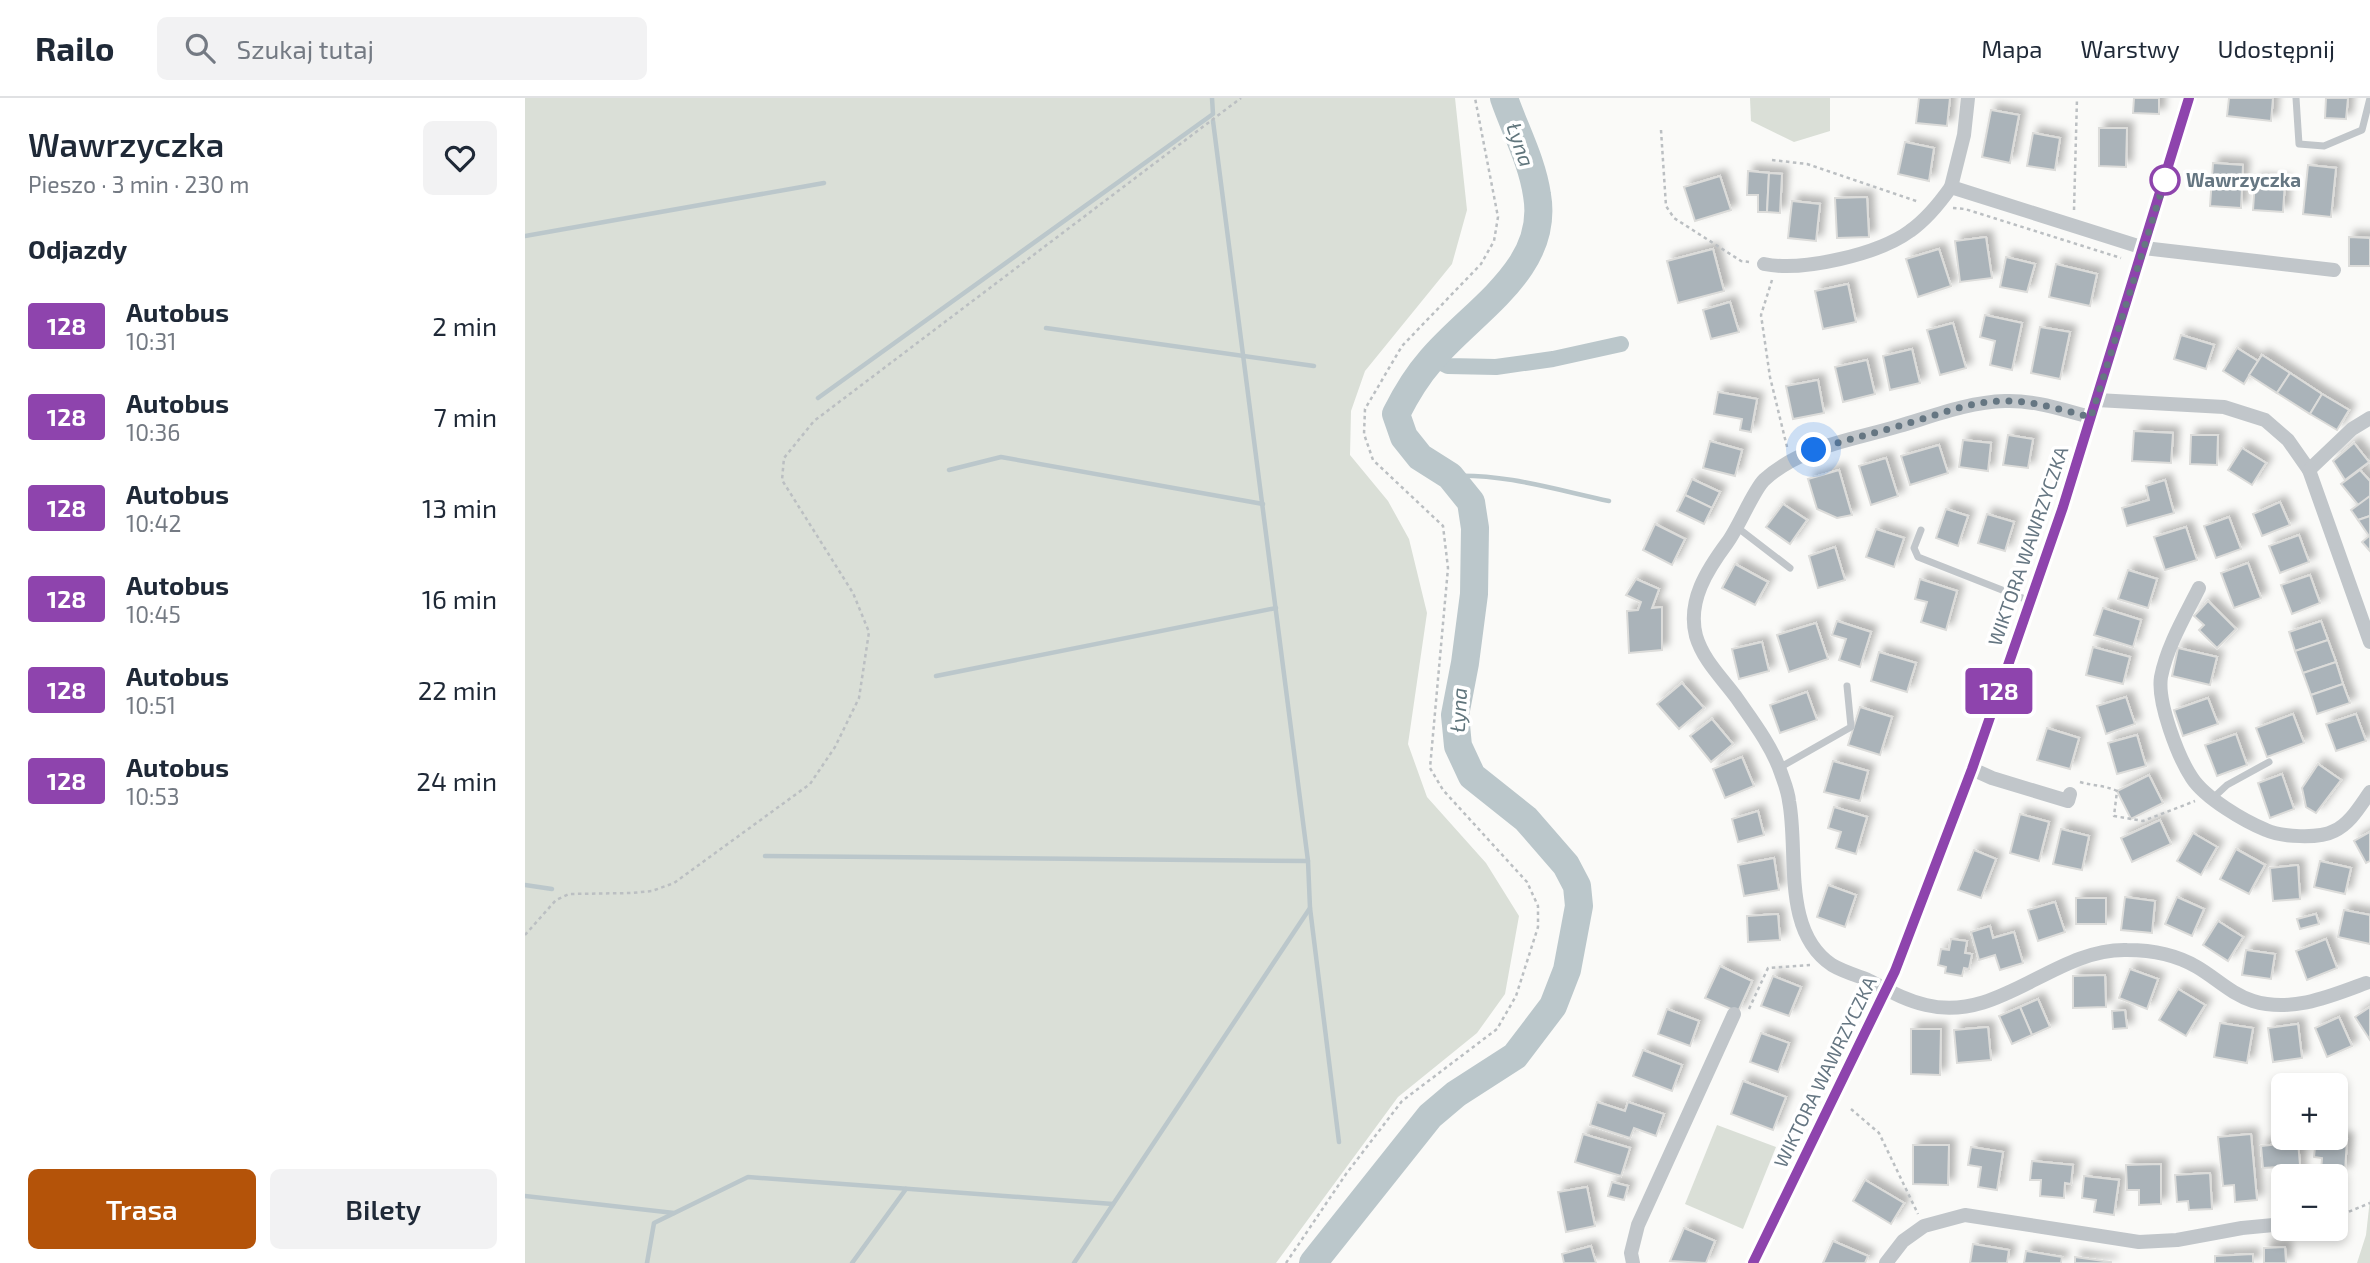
<!DOCTYPE html>
<html lang="pl">
<head>
<meta charset="utf-8">
<style>
	:root { --surface:#fff; --page:#f2f2f3; --text:#1f2937; --muted:#747a83; --line:#e0e1e3; --accent:#b45309 }
	body { margin:0; font-family:"Exo 2",sans-serif; background:var(--page); color:var(--text); height:100vh; display:flex; flex-direction:column; font-size:26px; white-space:nowrap }
	* { box-sizing:border-box; margin:0 }
	p { font-size:23px; color:var(--muted) }
	.icon { flex:none; width:38px; height:38px; fill:none; stroke:currentColor; stroke-width:2; stroke-linecap:round; stroke-linejoin:round }
	.map { position:relative; flex:1; overflow:hidden }
	.details { display:flex; flex-direction:column; background:var(--surface); width:525px }
	.details>* { flex:none }
	.badge { padding:0 14px; border-radius:5px; font-size:24px; line-height:46px }
	.controls { position:absolute; left:1746px; top:975px; display:grid; gap:14px }
	.controls a { display:grid; place-items:center; width:77px; height:77px; border-radius:10px; background:var(--surface); box-shadow:0 4px 10px #0003; font-size:35px }
	.you { position:absolute; width:35px; height:35px; margin:-18px; border:5px solid #fff; border-radius:50%; background:#1a73e8; box-shadow:0 0 0 10px #1a73e833 }
	.map>.badge { position:absolute; translate:-50% -50%; box-shadow:0 0 0 4px #fff }
	h2 { padding:0 28px; font-size:26px; line-height:63px }
	.round { display:grid; place-items:center; flex:none; width:74px; height:74px; border-radius:10px; background:var(--page) }
	.headline { display:flex; align-items:center; justify-content:space-between; height:119px; padding:0 28px }
	h1 { font-size:33px; font-weight:600; line-height:52px }
	.action { display:flex; gap:14px; margin-top:auto; padding:14px 28px }
	.action a { flex:1; height:80px; border-radius:10px; background:var(--accent); color:#fff; font-size:28px; font-weight:600; line-height:80px; text-align:center }
	.action a+a { background:var(--page); color:var(--text) }
	ul { padding:0; list-style:none }
	li { display:flex; align-items:center; gap:21px; height:91px; padding:0 28px }
	li div { flex:1 }
	li b { display:block; font-size:26px }
	li em { font-style:normal }
	li .badge { min-width:77px; font-weight:700; text-align:center }
	header { display:flex; align-items:center; gap:42px; box-sizing:border-box; height:98px; padding:0 35px; background:var(--surface); border-bottom:2px solid var(--line) }
	header strong { font-size:33px }
	nav { display:flex; gap:38px; margin-inline-start:auto; font-size:24px }
	.search { width:490px; height:63px; background:var(--page); display:flex; align-items:center; gap:18px; box-sizing:border-box; padding:0 24px; border-radius:10px; color:var(--muted); font-size:26px }
	main { display:flex; flex:1; min-height:0 }
	.map>svg:first-child { display:block }
</style>
</head>
<body>
<header>
<strong>Railo</strong>
<div class="search"><svg class="icon" aria-label="search" viewBox="0 0 24 24"><circle cx="10" cy="10" r="6"/><path d="M15 15l6 6"/></svg>Szukaj tutaj</div>
<nav><a>Mapa</a><a>Warstwy</a><a>Udostępnij</a></nav>
</header>
<main>
<section class="details">
<div class="headline"><div><h1>Wawrzyczka</h1><p>Pieszo · 3 min · 230 m</p></div><a class="round"><svg class="icon" aria-label="heart" viewBox="0 0 24 24"><path d="M12 20l-8-8c-3-5 5-10 8-4 3-6 11-1 8 4z"/></svg></a></div>
<h2>Odjazdy</h2>
<ul>
<li><span class="badge" style="background:#8e44ad;color:#fff">128</span><div><b>Autobus</b><p>10:31</p></div><em>2 min</em></li>
<li><span class="badge" style="background:#8e44ad;color:#fff">128</span><div><b>Autobus</b><p>10:36</p></div><em>7 min</em></li>
<li><span class="badge" style="background:#8e44ad;color:#fff">128</span><div><b>Autobus</b><p>10:42</p></div><em>13 min</em></li>
<li><span class="badge" style="background:#8e44ad;color:#fff">128</span><div><b>Autobus</b><p>10:45</p></div><em>16 min</em></li>
<li><span class="badge" style="background:#8e44ad;color:#fff">128</span><div><b>Autobus</b><p>10:51</p></div><em>22 min</em></li>
<li><span class="badge" style="background:#8e44ad;color:#fff">128</span><div><b>Autobus</b><p>10:53</p></div><em>24 min</em></li>
</ul>
<div class="action"><a>Trasa</a><a>Bilety</a></div>
</section>
<div class="map">
<svg width="1845" height="1165" viewBox="0 0 1845 1165">
	<defs>
		<filter id="shadow"><feDropShadow dx="6" dy="-6" stdDeviation="3.5" flood-color="#0004"/></filter>
	</defs>
	<rect width="100%" height="100%" fill="#fafaf8"/>
	<g fill="#dadfd7">
		<path d="M0,0H930L942,112L927,166L840,273L826,313L825,357L863,403L884,441L902,515L883,646L902,699L961,765L994,818L980,896L952,935L873,999L751,1165H0Z"/>
		<path d="M1225,0H1305V33L1269,44L1226,23Z"/>
		<path d="M1192,1027L1251,1049L1218,1131L1160,1106Z"/>
		<path d="M1845,1101V1165H1832L1841,1137Z"/>
	</g>
	<g fill="none" stroke-linecap="round" stroke-linejoin="round">
		<g stroke="#bbc7cb" stroke-width="4.5">
			<path d="M0,138L299,85"/>
			<path d="M521,230L789,268"/>
			<path d="M293,300L688,16L687,0"/>
			<path d="M424,372L476,359L738,406"/>
			<path d="M925,378C978,375 1032,392 1084,403"/>
			<path d="M411,578L751,510"/>
			<path d="M240,758L783,763"/>
			<path d="M0,787L27,791"/>
			<path d="M785,810L814,1044"/>
			<path d="M0,1098L149,1115"/>
			<path d="M122,1165L129,1125L223,1079L588,1106"/>
			<path d="M327,1165L381,1091"/>
			<path d="M549,1165L785,810L783,763L688,23"/>
		</g>
		<path stroke="#bbc7cb" stroke-width="16" d="M907,260L923,268L971,269L1028,261L1096,246"/>
		<path stroke="#bbc7cb" stroke-width="28" d="M788,1165L905,1018L931,996L990,958L1028,908L1042,872L1054,808L1052,788L1041,767L1001,721L947,678L933,648L930,617L940,565L949,496L950,430L946,404L925,378L895,359L879,339L871,316C881,296 892,278 906,262C947,213 1025,171 1012,97C1007,63 990,32 979,0"/>
	</g>
	<g fill="#aab3b9" stroke="#dcdcda" stroke-width="2" filter="url(#shadow)">
		<path d="M1394,0H1425L1422,28L1391,25Z"/>
		<path d="M1609,0H1634V16L1608,15Z"/>
		<path d="M1704,0H1748L1746,23L1702,18Z"/>
		<path d="M1801,0H1823L1821,21L1800,20Z"/>
		<path d="M1466,12L1494,17L1485,65L1457,59Z"/>
		<path d="M1574,30H1602L1601,69L1574,68Z"/>
		<path d="M1508,35L1535,40L1530,72L1502,68Z"/>
		<path d="M1380,44L1409,50L1404,83L1373,76Z"/>
		<path d="M1688,65L1718,67L1716,110L1685,108Z"/>
		<path d="M1783,67L1811,70L1806,119L1778,116Z"/>
		<path d="M1223,73L1244,75L1242,114H1233V97H1222Z"/>
		<path d="M1244,75L1257,76L1255,115L1242,114Z"/>
		<path d="M1195,78L1206,112L1170,123L1159,89Z"/>
		<path d="M1730,82L1760,84L1758,114L1728,112Z"/>
		<path d="M1342,99L1344,139L1312,140L1310,100Z"/>
		<path d="M1267,103L1295,106L1291,143L1263,140Z"/>
		<path d="M1461,139L1467,180L1435,184L1430,143Z"/>
		<path d="M1824,139L1845,140V168H1824Z"/>
		<path d="M1188,151L1199,193L1153,205L1142,163Z"/>
		<path d="M1414,151L1426,188L1393,199L1381,161Z"/>
		<path d="M1481,159L1510,166L1502,194L1475,189Z"/>
		<path d="M1531,166L1572,176L1565,208L1524,199Z"/>
		<path d="M1323,186L1331,224L1298,231L1290,193Z"/>
		<path d="M1205,204L1214,234L1186,241L1178,212Z"/>
		<path d="M1460,217L1497,225L1487,272L1465,267L1470,243L1455,239Z"/>
		<path d="M1428,225L1441,270L1415,277L1402,232Z"/>
		<path d="M1515,229L1545,234L1535,281L1506,275Z"/>
		<path d="M1656,237L1689,247L1681,271L1649,261Z"/>
		<path d="M1712,250L1733,263L1719,286L1698,273Z"/>
		<path d="M1387,251L1395,285L1365,292L1358,258Z"/>
		<path d="M1737,257L1765,275L1752,295L1724,277Z"/>
		<path d="M1342,262L1350,296L1318,304L1310,269Z"/>
		<path d="M1765,275L1797,296L1785,316L1752,295Z"/>
		<path d="M1293,282L1299,315L1268,321L1261,288Z"/>
		<path d="M1193,294L1232,301L1226,334L1215,332L1217,321L1189,316Z"/>
		<path d="M1797,296L1824,312L1812,332L1785,316Z"/>
		<path d="M1609,333L1648,335L1646,365L1607,363Z"/>
		<path d="M1483,337L1508,341L1503,370L1478,367Z"/>
		<path d="M1666,337H1693L1692,367L1665,366Z"/>
		<path d="M1438,342L1466,345L1463,373L1434,369Z"/>
		<path d="M1185,343L1217,352L1210,378L1178,370Z"/>
		<path d="M1829,345L1844,364L1820,382L1808,363Z"/>
		<path d="M1414,347L1423,375L1385,387L1376,358Z"/>
		<path d="M1717,350L1741,365L1727,387L1703,372Z"/>
		<path d="M1361,360L1373,398L1346,407L1334,368Z"/>
		<path d="M1314,372L1327,417L1312,420L1292,411L1283,381Z"/>
		<path d="M1835,372L1845,383V398L1834,408L1816,386Z"/>
		<path d="M1167,381L1195,394L1187,410L1160,397Z"/>
		<path d="M1640,382L1649,415L1602,428L1597,410L1624,402L1621,388Z"/>
		<path d="M1160,397L1187,410L1179,426L1152,413Z"/>
		<path d="M1845,398V418L1833,422L1826,412Z"/>
		<path d="M1755,404L1765,427L1737,438L1728,416Z"/>
		<path d="M1258,406L1282,422L1265,446L1241,429Z"/>
		<path d="M1421,411L1443,418L1433,448L1411,440Z"/>
		<path d="M1462,416L1489,424L1480,453L1453,445Z"/>
		<path d="M1845,418V438H1844L1833,422Z"/>
		<path d="M1704,419L1716,451L1691,460L1679,428Z"/>
		<path d="M1130,426L1160,441L1147,467L1118,452Z"/>
		<path d="M1661,429L1672,462L1640,472L1629,439Z"/>
		<path d="M1351,431L1379,440L1369,469L1341,459Z"/>
		<path d="M1774,437L1784,464L1755,475L1744,448Z"/>
		<path d="M1844,438H1845V453L1837,444Z"/>
		<path d="M1310,449L1320,482L1293,490L1284,458Z"/>
		<path d="M1723,465L1736,500L1709,510L1696,475Z"/>
		<path d="M1210,466L1243,484L1230,507L1197,490Z"/>
		<path d="M1603,472L1632,481L1623,510L1593,501Z"/>
		<path d="M1785,477L1795,505L1767,516L1756,487Z"/>
		<path d="M1111,481L1134,491L1127,510L1137,509V552L1104,555L1102,513L1113,512L1116,504L1101,497Z"/>
		<path d="M1395,481L1432,493L1421,532L1396,524L1402,504L1390,501Z"/>
		<path d="M1683,503L1711,531L1692,550L1674,532L1679,527L1669,518Z"/>
		<path d="M1578,510L1616,522L1608,549L1569,537Z"/>
		<path d="M1312,523L1346,534L1335,569L1314,562L1321,541L1307,537Z"/>
		<path d="M1796,523L1803,542L1770,553L1764,534Z"/>
		<path d="M1291,525L1303,561L1264,574L1252,537Z"/>
		<path d="M1803,542L1811,564L1778,575L1770,553Z"/>
		<path d="M1237,544L1244,573L1214,581L1207,551Z"/>
		<path d="M1568,549L1605,559L1598,586L1561,577Z"/>
		<path d="M1653,550L1692,559L1685,587L1647,578Z"/>
		<path d="M1354,554L1391,565L1382,594L1346,583Z"/>
		<path d="M1811,564L1818,586L1786,597L1778,575Z"/>
		<path d="M1157,585L1179,610L1154,631L1132,606Z"/>
		<path d="M1818,586L1825,605L1792,616L1786,597Z"/>
		<path d="M1282,594L1292,622L1255,635L1245,607Z"/>
		<path d="M1601,599L1610,626L1581,636L1572,608Z"/>
		<path d="M1683,600L1693,626L1658,638L1649,612Z"/>
		<path d="M1335,609L1367,619L1355,657L1323,647Z"/>
		<path d="M1768,616L1779,645L1742,659L1731,630Z"/>
		<path d="M1831,616L1841,643L1811,653L1801,626Z"/>
		<path d="M1187,621L1208,646L1186,664L1165,638Z"/>
		<path d="M1522,630L1554,640L1545,671L1512,662Z"/>
		<path d="M1711,636L1722,667L1692,678L1680,647Z"/>
		<path d="M1612,637L1621,668L1592,676L1583,645Z"/>
		<path d="M1217,659L1229,688L1200,700L1188,671Z"/>
		<path d="M1308,663L1343,673L1335,703L1299,694Z"/>
		<path d="M1793,666L1816,682L1791,715L1781,709L1777,690Z"/>
		<path d="M1757,676L1769,711L1745,720L1733,685Z"/>
		<path d="M1624,677L1638,705L1606,721L1592,693Z"/>
		<path d="M1309,709L1342,719L1331,756L1311,750L1316,734L1303,730Z"/>
		<path d="M1233,713L1239,737L1213,744L1207,721Z"/>
		<path d="M1495,716L1524,724L1514,763L1485,755Z"/>
		<path d="M1635,722L1646,746L1607,764L1596,740Z"/>
		<path d="M1536,731L1564,738L1557,772L1528,766Z"/>
		<path d="M1845,734V763L1841,765L1829,743Z"/>
		<path d="M1668,735L1692,749L1676,777L1652,763Z"/>
		<path d="M1711,751L1740,767L1724,796L1695,781Z"/>
		<path d="M1449,752L1471,761L1456,800L1433,792Z"/>
		<path d="M1249,760L1254,792L1219,798L1213,767Z"/>
		<path d="M1795,763L1826,770L1820,796L1789,789Z"/>
		<path d="M1773,767L1775,801L1748,803L1745,770Z"/>
		<path d="M1303,787L1331,797L1320,829L1292,819Z"/>
		<path d="M1600,799L1630,803L1627,835L1596,832Z"/>
		<path d="M1652,799L1679,811L1667,838L1640,826Z"/>
		<rect x="1551" y="800" width="30" height="26"/>
		<path d="M1530,804L1540,834L1513,843L1503,812Z"/>
		<path d="M1819,812L1845,817V846L1813,839Z"/>
		<path d="M1253,816L1255,842L1223,844L1222,818Z"/>
		<path d="M1791,816L1794,826L1775,831L1772,821Z"/>
		<path d="M1693,823L1718,839L1703,863L1678,847Z"/>
		<path d="M1465,828L1468,840L1489,834L1498,865L1475,872L1470,857L1454,862L1446,834Z"/>
		<path d="M1426,841L1442,843L1440,855L1447,856L1444,871L1439,870L1437,878L1420,875L1421,869L1413,867L1416,851L1424,852Z"/>
		<path d="M1801,841L1812,870L1782,882L1771,853Z"/>
		<path d="M1721,852L1750,856L1746,881L1717,877Z"/>
		<path d="M1195,868L1227,883L1213,914L1180,900Z"/>
		<path d="M1605,871L1633,881L1622,911L1594,900Z"/>
		<path d="M1580,877L1581,909L1548,910V878Z"/>
		<path d="M1248,878L1276,889L1264,918L1236,908Z"/>
		<path d="M1653,891L1680,907L1661,938L1634,922Z"/>
		<path d="M1513,901L1525,929L1507,937L1495,909Z"/>
		<path d="M1495,909L1507,937L1487,946L1474,918Z"/>
		<path d="M1845,909V942L1830,919Z"/>
		<path d="M1142,911L1174,923L1165,948L1133,936Z"/>
		<path d="M1600,912L1602,930L1588,931L1587,913Z"/>
		<path d="M1814,919L1827,948L1802,959L1790,930Z"/>
		<path d="M1695,925L1728,930L1722,965L1689,959Z"/>
		<path d="M1773,926L1777,960L1748,964L1743,930Z"/>
		<path d="M1463,929L1466,962L1432,965L1429,932Z"/>
		<path d="M1386,931H1416L1415,977L1386,976Z"/>
		<path d="M1236,935L1264,945L1253,974L1225,964Z"/>
		<path d="M1118,952L1157,967L1147,993L1108,978Z"/>
		<path d="M1218,983L1261,999L1248,1032L1206,1016Z"/>
		<path d="M1072,1004L1100,1013L1103,1004L1139,1016L1131,1038L1109,1030L1105,1040L1065,1027Z"/>
		<path d="M1058,1036L1105,1050L1096,1078L1050,1064Z"/>
		<path d="M1726,1036L1732,1102L1710,1104L1709,1087L1698,1088L1693,1039Z"/>
		<path d="M1791,1040L1822,1041L1820,1074L1796,1073L1797,1060L1789,1059Z"/>
		<path d="M1773,1044L1776,1078H1759V1083H1754L1753,1069L1738,1070L1736,1048Z"/>
		<path d="M1388,1047H1424L1423,1087L1388,1086Z"/>
		<path d="M1446,1049L1478,1054L1472,1092L1453,1089L1456,1069L1443,1067Z"/>
		<path d="M1507,1063L1548,1067L1546,1086L1540,1085L1539,1100L1515,1098L1516,1082H1505Z"/>
		<path d="M1636,1066V1106L1614,1107V1092H1602L1601,1067Z"/>
		<path d="M1685,1075L1687,1111L1664,1112L1663,1103L1652,1104L1650,1077Z"/>
		<path d="M1559,1078L1594,1082L1589,1117L1569,1114L1571,1102L1557,1100Z"/>
		<path d="M1340,1082L1379,1105L1366,1126L1328,1103Z"/>
		<path d="M1087,1084L1103,1088L1099,1102L1083,1098Z"/>
		<path d="M1062,1089L1070,1128L1041,1134L1033,1094Z"/>
		<path d="M1159,1130L1190,1143L1181,1165L1145,1163Z"/>
		<path d="M1308,1143L1343,1158L1340,1165H1298Z"/>
		<path d="M1448,1146L1484,1152L1482,1165H1445Z"/>
		<path d="M1066,1148L1071,1165H1039L1037,1156Z"/>
		<path d="M1760,1149L1761,1165H1739V1150Z"/>
		<path d="M1501,1153L1537,1159L1536,1165H1499Z"/>
		<path d="M1728,1156V1165H1690V1158Z"/>
		<path d="M1550,1159L1586,1164V1165H1550Z"/>
	</g>
	<g fill="none" stroke-linecap="round" stroke-linejoin="round">
		<g stroke="#bbbfc2" stroke-width="2.5" stroke-dasharray="3.5 3.5" stroke-linecap="butt">
			<path d="M1136,32L1141,108L1149,120L1216,163L1224,164"/>
			<path d="M1247,62L1282,66L1394,104"/>
			<path d="M1428,110L1440,111L1596,160"/>
			<path d="M1549,112L1552,0"/>
			<path d="M1247,182L1236,217L1245,279L1262,349"/>
			<path d="M1555,684C1568,688 1579,687 1592,693L1589,718L1618,723L1670,703"/>
			<path d="M0,837L31,802L44,796L107,795L127,793L149,785L285,686L310,649L334,600L344,534L328,495L257,382L259,360L289,323L716,0"/>
			<path d="M1224,911L1243,870L1285,867"/>
			<path d="M1326,1011L1354,1035L1393,1116"/>
			<path d="M1811,1119L1845,1105"/>
			<path d="M761,1165L821,1076L877,1003L972,931L991,898L1013,829V808L1002,784L918,692L905,670L923,470L918,428L848,362L839,336L840,311L877,248L956,166L969,143L973,119L950,0"/>
		</g>
		<g stroke="#c1c6ca" stroke-width="7">
			<path d="M1771,0L1774,46L1799,48L1837,32L1845,0"/>
			<path d="M1213,430L1265,470"/>
			<path d="M1396,432L1389,450L1393,459L1505,503"/>
			<path d="M1254,670L1326,629L1322,588"/>
			<path d="M1688,700L1702,687L1744,664"/>
		</g>
		<g stroke="#c1c6ca" stroke-width="14">
			<path d="M1426,89L1439,37L1443,0"/>
			<path d="M1239,166C1277,174 1354,156 1385,133C1402,121 1414,106 1426,89L1619,150L1809,172"/>
			<path d="M1572,302L1699,309L1740,322L1763,342L1784,372L1845,544"/>
			<path d="M1566,319C1538,312 1510,302 1480,303C1444,304 1408,318 1374,328C1328,342 1276,348 1239,382C1228,393 1214,429 1202,445C1182,472 1162,503 1171,538C1178,562 1197,580 1211,599C1227,622 1247,648 1256,675C1259,684 1263,693 1264,703C1274,754 1256,833 1307,867C1317,873 1330,877 1341,881C1361,891 1379,902 1401,907C1475,925 1530,850 1602,852C1627,852 1650,856 1672,869C1691,880 1706,896 1728,903C1767,915 1806,898 1841,885"/>
			<path d="M1784,372L1827,331L1845,320"/>
			<path d="M1674,490C1660,518 1642,548 1636,579C1632,604 1653,659 1667,680C1680,700 1719,723 1741,732C1756,739 1794,741 1809,733C1825,726 1835,708 1845,694"/>
			<path d="M1447,671L1467,680L1543,703L1545,696"/>
			<path d="M1108,1165L1106,1155L1113,1127L1209,916"/>
			<path d="M1228,1165L1370,873L1447,671L1538,409L1664,0"/>
			<path d="M1361,1165L1378,1143L1399,1128L1440,1117L1614,1144L1652,1142L1717,1130L1759,1126"/>
		</g>
	</g>
	<g fill="none" stroke-linecap="round" stroke-linejoin="round">
		<defs>
			<path id="line" d="M1228,1165L1370,873L1447,671L1538,409L1664,0"/>
		</defs>
		<use href="#line" stroke="#fff" stroke-width="16"/>
		<use href="#line" stroke="#8e44ad" stroke-width="10"/>
		<path stroke="#657682" stroke-width="7" stroke-dasharray="0 12.6" d="M1289,352C1319,342 1348,336 1377,327C1411,318 1447,302 1482,303C1511,303 1539,313 1566,319L1640,82"/>
	</g>
	<circle fill="#fff" stroke="#8e44ad" stroke-width="3.5" cx="1640" cy="82" r="14"/>
	<g text-anchor="middle" stroke-width="7" stroke-linejoin="round" paint-order="stroke">
		<g font-size="19" font-weight="bold" fill="#657682" stroke="#fff" text-anchor="start">
			<text x="1661" y="89">Wawrzyczka</text>
		</g>
		<g font-size="19" fill="#657682" stroke="#fff">
			<text transform="translate(1503 448) rotate(-71)" y="7">WIKTORA WAWRZYCZKA</text>
			<text transform="translate(1300 974) rotate(-64)" y="7">WIKTORA WAWRZYCZKA</text>
		</g>
		<g font-size="21" font-style="italic" fill="#60757c" stroke="#fff">
			<text transform="translate(995 47) rotate(71)" y="7">Łyna</text>
			<text transform="translate(934 612) rotate(-87)" y="7">Łyna</text>
		</g>
	</g>
</svg>
<div class="controls">
<a>+</a>
<a>−</a>
</div>
<div class="you" style="left:1289px;top:352px"></div>
<b class="badge" style="left:1474px;top:593px;background:#8e44ad;color:#fff">128</b>
</div>
</main>
</body>
</html>
